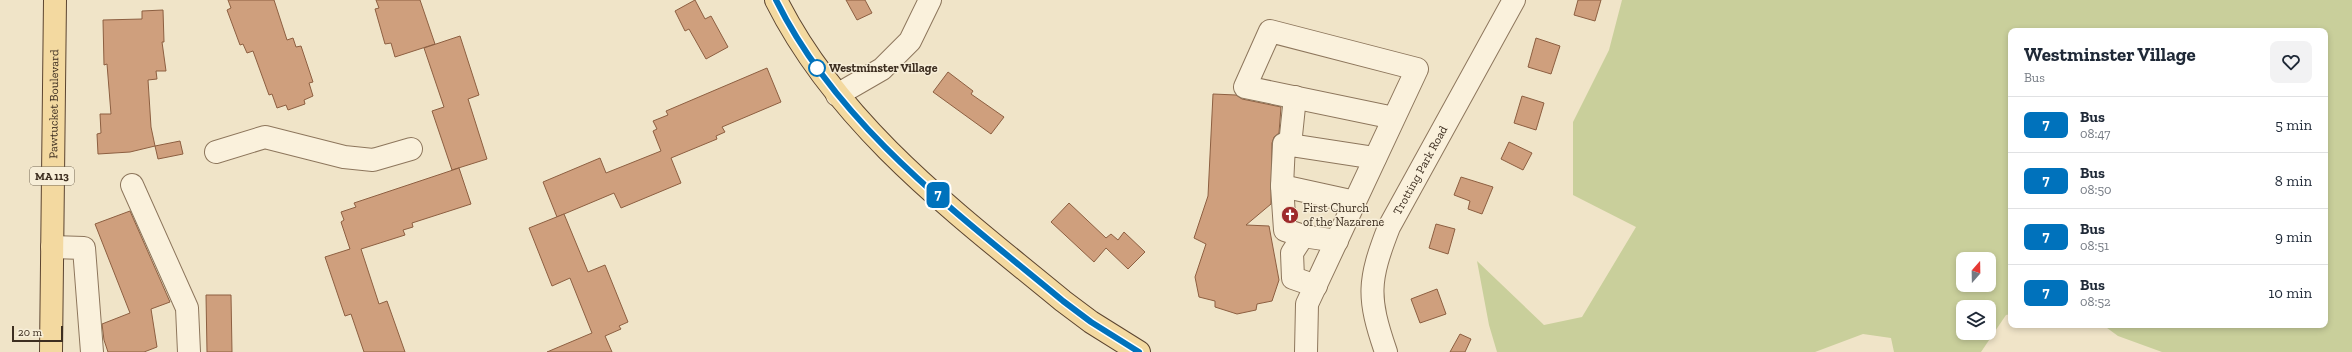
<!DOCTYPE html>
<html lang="en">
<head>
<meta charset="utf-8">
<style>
	:root { --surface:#fff; --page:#f2f2f3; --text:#1f2937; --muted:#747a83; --line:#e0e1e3 }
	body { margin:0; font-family:"Zilla Slab",serif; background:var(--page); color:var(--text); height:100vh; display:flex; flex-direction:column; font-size:15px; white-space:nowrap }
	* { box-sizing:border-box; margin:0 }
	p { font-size:13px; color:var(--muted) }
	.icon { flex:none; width:22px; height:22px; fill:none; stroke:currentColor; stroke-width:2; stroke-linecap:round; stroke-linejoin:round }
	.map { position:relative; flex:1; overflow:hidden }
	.side { position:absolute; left:2008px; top:28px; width:320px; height:300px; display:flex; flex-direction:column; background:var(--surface); border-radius:8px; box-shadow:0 2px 6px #0003 }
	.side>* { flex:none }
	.badge { padding:0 8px; border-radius:6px; font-size:14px; line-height:26px }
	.needle { width:26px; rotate:20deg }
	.controls { position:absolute; left:1956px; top:252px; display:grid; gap:8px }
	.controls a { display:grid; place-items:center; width:40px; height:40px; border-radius:8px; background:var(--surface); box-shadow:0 2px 6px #0003; font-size:20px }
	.scale { position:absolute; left:12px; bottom:10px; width:51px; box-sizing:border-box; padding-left:4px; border:2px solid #3d2e20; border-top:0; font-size:11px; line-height:14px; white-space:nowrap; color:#3d2e20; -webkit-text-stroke:3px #f7eed8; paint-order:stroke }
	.map>.badge { position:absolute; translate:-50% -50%; box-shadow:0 0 0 2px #fff }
	.round { display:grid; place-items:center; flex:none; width:42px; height:42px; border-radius:8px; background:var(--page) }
	.summary { display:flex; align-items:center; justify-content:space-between; height:68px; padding:0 16px }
	h1 { font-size:19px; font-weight:700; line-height:30px }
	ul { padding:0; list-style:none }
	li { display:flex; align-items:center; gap:12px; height:56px; padding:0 16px; border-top:1px solid var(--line) }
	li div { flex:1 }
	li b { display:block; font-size:15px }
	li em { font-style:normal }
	li .badge { min-width:44px; font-weight:700; text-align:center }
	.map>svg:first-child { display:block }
</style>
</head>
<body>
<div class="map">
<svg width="2352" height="352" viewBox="0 0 2352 352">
	<rect width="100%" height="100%" fill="#f0e4c8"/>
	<path fill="#c9cf9b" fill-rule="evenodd" d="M1622,0H2352V352H2162L2118,336L2103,325H2325V31H2011V314L2006,315L1981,352H1894L1891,338L1863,334L1815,352H1497L1489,325L1477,261L1544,325L1582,317L1636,227L1573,195V122L1609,50ZM1963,259H1989V285H1963ZM1963,307H1989V333H1963Z"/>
	<g fill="#cf9f7d" stroke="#8d5f41">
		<path d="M228,0H274L287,40L293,38L296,47L301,46L313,82L309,83L313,96L304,100L305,104L288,110L286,105L277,108L272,94L269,95L253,51L247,53L243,44L240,45L227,10L231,8Z"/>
		<path d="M376,0H420L435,44L395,57L391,43L385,44L375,9L379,8Z"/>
		<path d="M695,0L705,19L711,16L728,47L706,59L689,29L685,31L675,11Z"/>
		<path d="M846,0H865L872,13L857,20Z"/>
		<path d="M1578,0H1601L1595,21L1574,15Z"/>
		<path d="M163,10L164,42H162L166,71H156L157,79L148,80L151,127L155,146L130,152L98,154L97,134L101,133L100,114H111L107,64L104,65L103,20L142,19V11Z"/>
		<path d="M460,36L479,95L468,99L487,159L452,170L432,111L444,107L424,48Z"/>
		<path d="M1536,38L1560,46L1551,74L1528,67Z"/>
		<path d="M767,68L781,102L722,127L725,132L716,136L717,139L671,158L681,183L621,208L614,193L557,217L543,182L600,158L606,173L661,151L653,131L657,129L653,121L668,115L666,111Z"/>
		<path d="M948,72L973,91L971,94L1004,117L991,134L933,92Z"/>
		<path d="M1213,94L1236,95L1242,99L1281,107L1279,133L1274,137L1272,143L1271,204L1246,225L1269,226L1279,280L1272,301L1257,304L1256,310L1237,314L1215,307V301L1199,297L1195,277L1206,244L1194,238L1208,196Z"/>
		<path d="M1522,96L1544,103L1536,130L1514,123Z"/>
		<path d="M180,141L183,154L158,159L155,146Z"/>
		<path d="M1509,142L1532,153L1523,170L1501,159Z"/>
		<path d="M459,168L471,204L412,223L413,227L403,230L405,235L361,249L379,304L387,301L405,352H364L351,314L345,316L325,257L350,249L341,222L344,220L341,212L356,207L354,203Z"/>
		<path d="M1461,177L1493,187L1482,214L1468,209L1470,201L1454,195Z"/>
		<path d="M1069,203L1106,238L1111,234L1118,240L1124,232L1145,252L1128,269L1106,248L1094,262L1051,222Z"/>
		<path d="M130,211L170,302L151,309L157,347L144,352H108L104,340L102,324L130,313L95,224Z"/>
		<path d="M564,214L588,272L605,265L628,322L619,326L621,329L605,336L612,352H547L592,333L570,278L552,286L529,228Z"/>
		<path d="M1436,224L1455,229L1448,254L1429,248Z"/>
		<path d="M1437,289L1446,314L1420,323L1411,299Z"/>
		<path d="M206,295H231L232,352H207Z"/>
		<path d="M1460,334L1471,339L1465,352H1450Z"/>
	</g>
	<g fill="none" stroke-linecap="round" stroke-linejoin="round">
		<defs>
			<g id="minor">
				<path d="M837,95L882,69L910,41L930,0"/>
				<path d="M1290,145L1295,97"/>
				<path d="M216,152L265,137L344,157L373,160L411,149"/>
				<path d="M132,185L187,308L189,352"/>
				<path d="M1282,186L1355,202"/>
				<path d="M1303,236L1292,253L1293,278L1316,286"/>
				<path d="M1337,241L1303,236L1285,230L1282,186L1284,144L1375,158"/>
				<path d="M52,247L84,248L92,352"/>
				<path d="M1306,352L1307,304L1417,69L1270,31L1245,87L1394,118"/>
				<path id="s1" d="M1386,352C1367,297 1368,281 1389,227L1514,0"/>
			</g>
			<g id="major">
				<path d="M776,0C839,126 956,213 1063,301L1091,322L1139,352"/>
				<path id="s2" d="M51,352L55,0"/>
			</g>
		</defs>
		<use href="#minor" stroke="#8d765c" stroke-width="24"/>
		<use href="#major" stroke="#5b4430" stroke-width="24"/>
		<use href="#minor" stroke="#faf1dc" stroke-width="22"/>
		<use href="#major" stroke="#f3d9a0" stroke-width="22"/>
	</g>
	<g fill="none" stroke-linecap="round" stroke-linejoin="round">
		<defs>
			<path id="line" d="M776,0C838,126 957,213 1063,301L1091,322L1139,352"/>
		</defs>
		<use href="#line" stroke="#fff" stroke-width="9"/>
		<use href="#line" stroke="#0072bc" stroke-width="6"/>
	</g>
	<defs>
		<symbol id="church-disc" viewBox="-11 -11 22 22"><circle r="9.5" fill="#9e2a2b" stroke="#f7eed8"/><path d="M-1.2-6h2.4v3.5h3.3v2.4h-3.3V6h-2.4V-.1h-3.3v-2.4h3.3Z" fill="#fff"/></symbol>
	</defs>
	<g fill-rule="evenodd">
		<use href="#church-disc" x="1280" y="205" width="20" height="20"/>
	</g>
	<circle fill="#fff" stroke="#0072bc" stroke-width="2" cx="817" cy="68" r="8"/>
	<g text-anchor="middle" stroke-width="3" stroke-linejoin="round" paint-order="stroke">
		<rect fill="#f7eed8" stroke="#756857" stroke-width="1" x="30" y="167" width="44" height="18" rx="3"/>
		<g font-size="11" font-weight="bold" fill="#3d2e20">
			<text x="52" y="180">MA 113</text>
		</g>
		<g font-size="12" font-weight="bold" fill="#3d2e20" stroke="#f7eed8" text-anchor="start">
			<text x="829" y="72">Westminster Village</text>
		</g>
		<g font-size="12" fill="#3d2e20" stroke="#f7eed8">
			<text dy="4" stroke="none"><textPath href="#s2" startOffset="248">Pawtucket Boulevard</textPath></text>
			<text dy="4" stroke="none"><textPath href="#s1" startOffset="194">Trotting Park Road</textPath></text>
		</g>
		<g font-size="12" fill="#3d2e20" stroke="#f7eed8" text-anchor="start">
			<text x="1303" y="212">First Church<tspan x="1303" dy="14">of the Nazarene</tspan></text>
		</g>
	</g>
</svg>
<div class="controls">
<a><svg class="needle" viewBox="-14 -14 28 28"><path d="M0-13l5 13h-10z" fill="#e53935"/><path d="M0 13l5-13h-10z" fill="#747a83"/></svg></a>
<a><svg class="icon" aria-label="layers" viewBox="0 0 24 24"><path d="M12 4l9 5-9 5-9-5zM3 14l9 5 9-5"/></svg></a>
</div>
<div class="scale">20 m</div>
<b class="badge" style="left:938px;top:195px;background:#0072bc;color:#fff">7</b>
<section class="side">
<div class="summary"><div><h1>Westminster Village</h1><p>Bus</p></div><a class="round"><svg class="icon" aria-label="heart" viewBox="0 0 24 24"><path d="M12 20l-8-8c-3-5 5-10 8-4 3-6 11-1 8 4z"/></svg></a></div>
<ul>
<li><span class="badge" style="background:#0072bc;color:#fff">7</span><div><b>Bus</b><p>08:47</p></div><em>5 min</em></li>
<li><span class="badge" style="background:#0072bc;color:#fff">7</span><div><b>Bus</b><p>08:50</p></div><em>8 min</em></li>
<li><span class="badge" style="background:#0072bc;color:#fff">7</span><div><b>Bus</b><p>08:51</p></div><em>9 min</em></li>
<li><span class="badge" style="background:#0072bc;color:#fff">7</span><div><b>Bus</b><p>08:52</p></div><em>10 min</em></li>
</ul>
</section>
</div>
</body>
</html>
